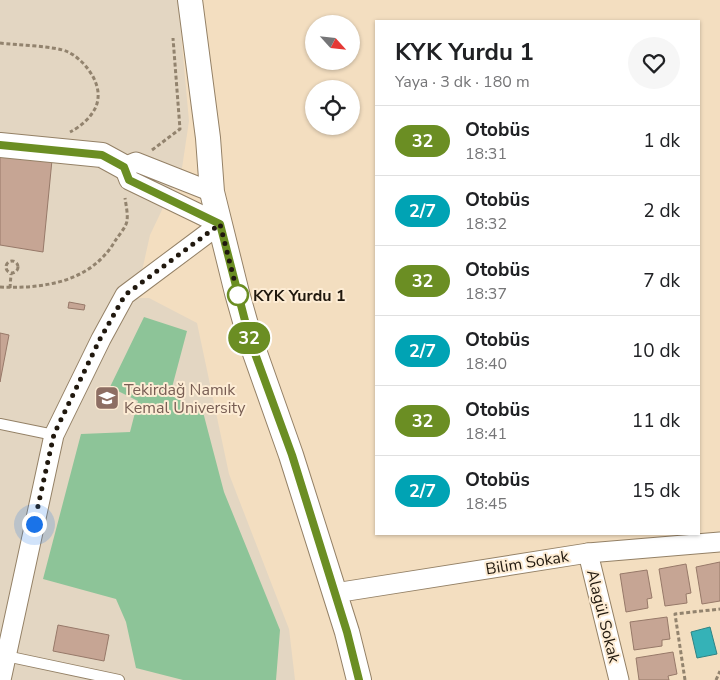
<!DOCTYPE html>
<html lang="tr">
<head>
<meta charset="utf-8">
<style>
	:root { --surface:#fff; --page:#f6f6f6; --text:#202124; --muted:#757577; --line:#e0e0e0 }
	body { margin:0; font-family:"Nunito Sans",sans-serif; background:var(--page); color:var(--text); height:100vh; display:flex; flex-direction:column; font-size:19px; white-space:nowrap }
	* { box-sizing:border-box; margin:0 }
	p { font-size:16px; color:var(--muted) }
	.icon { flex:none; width:28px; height:28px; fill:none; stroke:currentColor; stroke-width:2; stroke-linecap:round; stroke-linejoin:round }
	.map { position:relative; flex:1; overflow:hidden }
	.drawer { position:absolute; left:375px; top:20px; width:325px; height:515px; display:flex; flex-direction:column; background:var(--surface); border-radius:0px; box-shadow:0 1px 4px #0004 }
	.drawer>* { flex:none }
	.badge { padding:0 10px; border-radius:16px; font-size:18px; line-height:32px }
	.needle { width:32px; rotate:117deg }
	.controls { position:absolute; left:305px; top:15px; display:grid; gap:10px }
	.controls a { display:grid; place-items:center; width:55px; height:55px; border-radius:50%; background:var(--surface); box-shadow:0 1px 4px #0004; font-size:25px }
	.you { position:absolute; width:25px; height:25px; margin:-12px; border:4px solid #fff; border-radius:50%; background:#1a73e8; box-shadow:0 0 0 8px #1a73e833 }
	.map>.badge { position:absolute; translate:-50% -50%; box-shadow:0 0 0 2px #fff }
	.round { display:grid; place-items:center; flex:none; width:52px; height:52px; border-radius:26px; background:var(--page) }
	.headline { display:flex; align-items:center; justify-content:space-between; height:85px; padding:0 20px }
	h1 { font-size:24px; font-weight:700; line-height:38px }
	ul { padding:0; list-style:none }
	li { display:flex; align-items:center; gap:15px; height:70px; padding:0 20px; border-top:1px solid var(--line) }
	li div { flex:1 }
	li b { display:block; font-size:19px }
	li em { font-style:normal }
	li .badge { min-width:55px; font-weight:700; text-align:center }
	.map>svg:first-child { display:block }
</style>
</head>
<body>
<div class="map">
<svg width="720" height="680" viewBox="0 0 720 680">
	<rect width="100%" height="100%" fill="#f3dec0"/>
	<path fill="#e3d6c2" d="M0,0H178L189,121L182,168L150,235L136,298H149L197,323L229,474L289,629L295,680H0Z"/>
	<path fill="#8dc498" d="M144,317L187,331L170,395L203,412L224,492L280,630L276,680H183L136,668L126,622L116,599L43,579L81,434L130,432L138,401L110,387Z"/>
	<path fill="#35b2b7" stroke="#2f8484" d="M710,627L717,654L697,658L691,632Z"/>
	<g fill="#c6a594" stroke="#977969">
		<path d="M0,154L52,160L43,252L0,245Z"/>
		<path d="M69,302L85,305L84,310L68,308Z"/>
		<path d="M0,333L9,335L0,382Z"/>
		<path d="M720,562V601L702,604L696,567Z"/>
		<path d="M686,564L691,593L686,594L687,603L665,606L659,569Z"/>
		<path d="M647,570L652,598L647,599L648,608L626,612L620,574Z"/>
		<path d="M667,617L670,639L662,640V646L634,650L630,622Z"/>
		<path d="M58,625L109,635L104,661L53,651Z"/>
		<path d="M673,652L677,674L668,676L669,680H639L636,658Z"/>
	</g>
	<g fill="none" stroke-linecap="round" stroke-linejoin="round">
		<defs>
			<g id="service">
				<path d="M0,424L54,435"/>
				<path d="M6,656L119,680"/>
			</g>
			<g id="minor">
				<path d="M588,553L619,680"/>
				<path d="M335,593L588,553L720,542"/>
				<path d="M1,680L54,435L101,339L125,295L220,224L129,180L124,167L136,162L212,192"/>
			</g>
			<g id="tertiary">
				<path d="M190,0L208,138L212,192L237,293L250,339L291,455L347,632L359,680"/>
				<path d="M0,145L102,155L124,167"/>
			</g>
		</defs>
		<use href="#service" stroke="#948166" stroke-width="12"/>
		<use href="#minor" stroke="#948166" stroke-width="21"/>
		<use href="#tertiary" stroke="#948166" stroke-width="26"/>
		<g stroke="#92836e" stroke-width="3" stroke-dasharray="4 2.5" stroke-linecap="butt">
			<path d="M0,43C16,45 56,46 68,52C83,59 100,80 98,98C97,113 82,126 70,132"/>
			<path d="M152,150L180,129L173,38"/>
			<circle cx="12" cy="267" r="6"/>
			<path d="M0,287C44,289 91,282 115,241C119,235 126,227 127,221C128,214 126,205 125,198"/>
			<path d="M10,288L11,274"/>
			<path d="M685,680L675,614L720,609"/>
			<path d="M716,680L720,671"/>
		</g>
		<use href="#service" stroke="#fff" stroke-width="10"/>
		<use href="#minor" stroke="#fff" stroke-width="19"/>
		<use href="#tertiary" stroke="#fff" stroke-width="24"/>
	</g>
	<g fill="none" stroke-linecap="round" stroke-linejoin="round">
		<defs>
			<path id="line" d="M0,145L102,155L124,167L129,180L220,224L250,340L292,455L347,632L359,680"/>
		</defs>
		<use href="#line" stroke="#fff" stroke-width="11"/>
		<use href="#line" stroke="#6b8e23" stroke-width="8"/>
		<path stroke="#20180e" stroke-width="5" stroke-dasharray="0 9" d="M34,524L54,434L100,339L125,295L220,224L238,295"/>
	</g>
	<defs>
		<symbol id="university-square" viewBox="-11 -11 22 22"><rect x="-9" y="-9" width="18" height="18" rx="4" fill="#8d6e63" stroke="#fdecd4"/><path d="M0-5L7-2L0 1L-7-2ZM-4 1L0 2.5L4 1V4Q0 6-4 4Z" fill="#fff"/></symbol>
	</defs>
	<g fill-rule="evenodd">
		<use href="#university-square" x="93" y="384" width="28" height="28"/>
	</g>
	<circle fill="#fff" stroke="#6b8e23" stroke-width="2.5" cx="238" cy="295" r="10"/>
	<g text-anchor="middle" stroke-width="4" stroke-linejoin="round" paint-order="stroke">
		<g font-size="16" font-weight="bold" fill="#20180e" stroke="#fdecd4" text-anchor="start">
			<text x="253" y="301">KYK Yurdu 1</text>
		</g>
		<g font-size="16" fill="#785e54" stroke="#fdecd4" text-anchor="start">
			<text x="124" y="395">Tekirdağ Namık<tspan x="124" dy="18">Kemal University</tspan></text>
		</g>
		<g font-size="16" fill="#20180e" stroke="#fdecd4">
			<text transform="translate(527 562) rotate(-9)" y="6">Bilim Sokak</text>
			<text transform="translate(604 616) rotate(76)" y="6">Alagül Sokak</text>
		</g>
	</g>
</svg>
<div class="controls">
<a><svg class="needle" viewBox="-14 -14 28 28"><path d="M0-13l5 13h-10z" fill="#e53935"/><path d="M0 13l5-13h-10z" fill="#757577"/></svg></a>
<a><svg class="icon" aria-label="locate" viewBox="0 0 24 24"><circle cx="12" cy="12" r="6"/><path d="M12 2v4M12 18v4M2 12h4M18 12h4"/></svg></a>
</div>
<div class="you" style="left:34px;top:524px"></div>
<b class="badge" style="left:249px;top:338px;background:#6b8e23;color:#fff">32</b>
<section class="drawer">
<div class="headline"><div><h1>KYK Yurdu 1</h1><p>Yaya · 3 dk · 180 m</p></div><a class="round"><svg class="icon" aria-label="heart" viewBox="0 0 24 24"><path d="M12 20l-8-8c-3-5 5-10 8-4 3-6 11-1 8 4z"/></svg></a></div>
<ul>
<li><span class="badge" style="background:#6b8e23;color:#fff">32</span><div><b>Otobüs</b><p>18:31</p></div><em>1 dk</em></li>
<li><span class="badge" style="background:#00a3b4;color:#fff">2/7</span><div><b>Otobüs</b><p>18:32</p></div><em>2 dk</em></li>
<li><span class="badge" style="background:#6b8e23;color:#fff">32</span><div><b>Otobüs</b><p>18:37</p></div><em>7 dk</em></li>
<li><span class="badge" style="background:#00a3b4;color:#fff">2/7</span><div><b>Otobüs</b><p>18:40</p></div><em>10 dk</em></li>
<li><span class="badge" style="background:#6b8e23;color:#fff">32</span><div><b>Otobüs</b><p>18:41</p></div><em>11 dk</em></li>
<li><span class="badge" style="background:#00a3b4;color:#fff">2/7</span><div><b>Otobüs</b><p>18:45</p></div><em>15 dk</em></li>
</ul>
</section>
</div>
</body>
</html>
